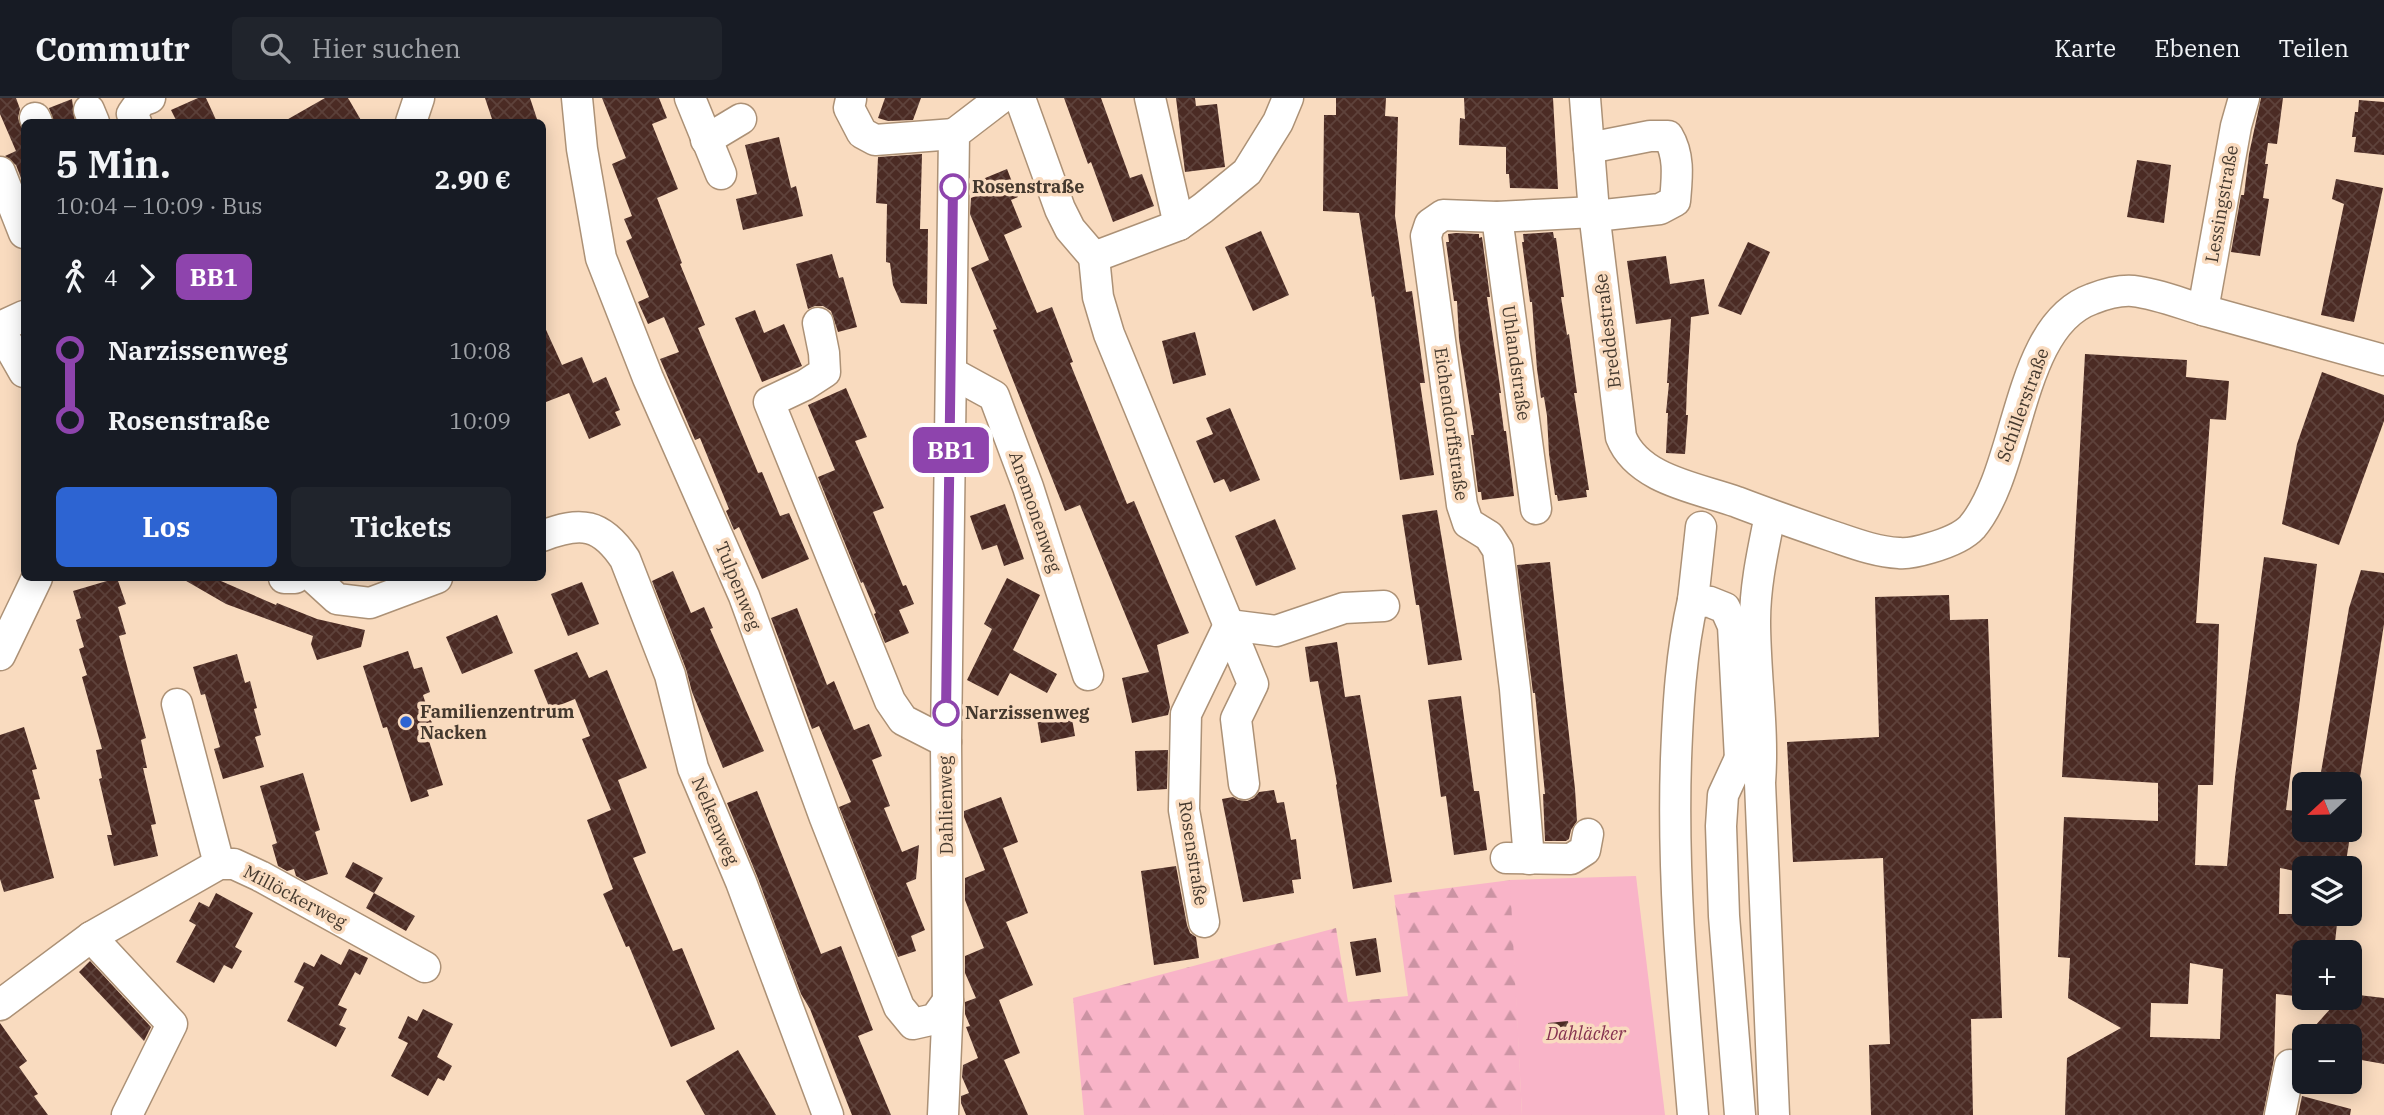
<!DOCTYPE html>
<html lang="de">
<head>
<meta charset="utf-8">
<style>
	:root { --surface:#171b24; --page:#20242c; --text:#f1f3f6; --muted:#9ea1a6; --line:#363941; --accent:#2d64d2 }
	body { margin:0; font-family:"IBM Plex Serif",serif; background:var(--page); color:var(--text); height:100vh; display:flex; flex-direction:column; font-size:26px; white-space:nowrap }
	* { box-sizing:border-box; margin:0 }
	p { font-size:23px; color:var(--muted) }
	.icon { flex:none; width:38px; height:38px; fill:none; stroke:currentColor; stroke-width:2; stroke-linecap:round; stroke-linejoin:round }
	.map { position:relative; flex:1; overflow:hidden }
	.side { position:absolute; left:21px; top:21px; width:525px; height:462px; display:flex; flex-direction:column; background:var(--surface); border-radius:10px; box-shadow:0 4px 18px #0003 }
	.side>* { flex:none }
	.badge { padding:0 14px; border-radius:10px; font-size:24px; line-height:46px }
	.needle { width:46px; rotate:248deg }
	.fabs { position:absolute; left:2292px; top:674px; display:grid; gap:14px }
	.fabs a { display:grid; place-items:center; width:70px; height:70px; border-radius:10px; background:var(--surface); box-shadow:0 4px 18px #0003; font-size:35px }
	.map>.badge { position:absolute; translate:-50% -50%; box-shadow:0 0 0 4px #fff }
	.legs { display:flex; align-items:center; gap:10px; height:77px; padding:0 35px; font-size:23px }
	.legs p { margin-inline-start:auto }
	.summary { display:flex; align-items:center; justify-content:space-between; height:119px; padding:0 35px }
	h1 { font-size:38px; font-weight:700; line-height:52px }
	.action { display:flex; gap:14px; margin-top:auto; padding:14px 35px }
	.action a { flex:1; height:80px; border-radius:10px; background:var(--accent); color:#fff; font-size:28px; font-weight:700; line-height:80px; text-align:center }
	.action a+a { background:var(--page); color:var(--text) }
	ul { padding:0 35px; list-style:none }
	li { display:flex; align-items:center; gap:24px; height:70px; font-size:26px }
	li i { display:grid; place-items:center; width:10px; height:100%; margin:0 9px; background:currentColor }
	li i::after { content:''; width:18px; height:18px; margin:-9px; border:5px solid; border-radius:50%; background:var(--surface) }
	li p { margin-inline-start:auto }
	li:first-child i { background:linear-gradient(#0000 50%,currentColor 0) }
	li:last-child i { background:linear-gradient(currentColor 50%,#0000 0) }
	header { display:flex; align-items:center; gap:42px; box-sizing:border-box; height:98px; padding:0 35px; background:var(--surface); border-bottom:2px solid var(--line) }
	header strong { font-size:33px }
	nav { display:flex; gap:38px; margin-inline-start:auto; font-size:24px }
	.search { width:490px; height:63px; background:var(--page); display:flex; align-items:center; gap:18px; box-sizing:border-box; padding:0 24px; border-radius:10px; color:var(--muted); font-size:26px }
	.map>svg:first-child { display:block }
</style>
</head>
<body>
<header>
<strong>Commutr</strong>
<div class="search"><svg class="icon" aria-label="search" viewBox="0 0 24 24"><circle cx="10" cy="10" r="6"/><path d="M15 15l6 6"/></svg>Hier suchen</div>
<nav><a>Karte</a><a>Ebenen</a><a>Teilen</a></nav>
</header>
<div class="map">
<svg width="2384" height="1017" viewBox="0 0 2384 1017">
	<defs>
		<pattern id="forest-firs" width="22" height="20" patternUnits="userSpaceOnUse" patternTransform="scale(1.75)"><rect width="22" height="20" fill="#f9b4c8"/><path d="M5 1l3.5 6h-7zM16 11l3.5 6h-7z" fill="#cb93a3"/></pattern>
		<pattern id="building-cross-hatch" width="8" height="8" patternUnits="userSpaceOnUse" patternTransform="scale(1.75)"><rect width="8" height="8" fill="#4b2b24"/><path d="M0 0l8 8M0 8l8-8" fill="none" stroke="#5e423b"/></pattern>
	</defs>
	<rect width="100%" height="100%" fill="#f9dbbf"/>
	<path fill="url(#forest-firs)" d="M1511,782L1522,1017H1084L1073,900L1336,830L1348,904L1408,898L1394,797Z"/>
	<path fill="#f9b4c8" d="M1636,778L1665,1017H1522L1510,782Z"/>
	<g fill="url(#building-cross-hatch)" fill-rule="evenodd">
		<path d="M0,0H16L20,11L18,20L24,36V88L16,67L5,58L16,53L0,16Z"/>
		<path d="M198,0H206L217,24H177L171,12Z"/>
		<path d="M325,0H348L362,24H283Z"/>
		<path d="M485,0H530L538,24H493Z"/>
		<path d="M602,0H659L667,20L652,26L678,91L657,100L682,165L680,166L705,227L698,230L758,375L762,374L780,418L789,415L809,461L762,481L739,429L734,432L726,413L729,411L700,340L695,342L660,261L679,254L664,219L648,226L638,204L649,199L626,143L632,140L624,121L632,118L612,66L626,60Z"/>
		<path d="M885,0H921L913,22L888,23L878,20Z"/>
		<path d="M1064,0H1101L1130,80L1142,76L1154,108L1113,124L1091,64L1088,66Z"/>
		<path d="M1176,0H1195L1196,8L1217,6L1225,69L1185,74Z"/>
		<path d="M1336,0H1386L1385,18L1398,19L1395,118L1406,194L1412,193L1425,285H1420L1434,377L1400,382L1374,198L1372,199L1359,115L1323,113L1324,17H1336Z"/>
		<path d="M1464,0H1553L1558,91L1510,90L1509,76H1506V49L1459,47L1460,20L1465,21Z"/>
		<path d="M2261,0H2283L2277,46L2268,45L2265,66H2268L2263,100L2269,101L2260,158L2231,154L2241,97H2244L2249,56Z"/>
		<path d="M72,1L75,24H54L49,10Z"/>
		<path d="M2359,2L2384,4V57L2354,54L2356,39H2352L2355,14H2358Z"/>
		<path d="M779,39L791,90L796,88L803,118L743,132L736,101L757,96L745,47Z"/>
		<path d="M922,56L920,131H928L927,206L901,205L893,187L890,165L886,164L887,106L876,105L878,59Z"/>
		<path d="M2137,62L2171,67L2164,125L2127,119Z"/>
		<path d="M1007,71L1018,99L1011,102L1022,129L1004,137L1037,215L1052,209L1073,264L1070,265L1127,406L1134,403L1189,535L1157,547L1170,609L1168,617L1132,625L1122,580L1149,574L1080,407L1065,413L993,232L997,231L971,170L989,162L970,116L971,100L978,97L973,85Z"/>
		<path d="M2336,81L2383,90L2354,224L2321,217L2344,106L2332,101Z"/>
		<path d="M1261,133L1289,197L1253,213L1225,149Z"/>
		<path d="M1553,134L1554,140H1556L1564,199H1561L1567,237L1569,236L1577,295H1574L1589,392H1586L1587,399L1558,403L1557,397H1555L1549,356L1547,318L1544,299L1541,300L1537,271L1532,204H1530L1522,144H1524L1523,136Z"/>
		<path d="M1456,135L1479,136V140L1482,139L1490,199H1487L1501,295H1499L1504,333H1506L1514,398L1482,402L1481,394H1478L1471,337H1474L1459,241L1457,203H1454L1446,144H1449L1448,136Z"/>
		<path d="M1748,144L1770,154L1741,217L1718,208Z"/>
		<path d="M832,156L839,180L843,179L857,229L838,234L831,213L823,208H815L808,211L796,166Z"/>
		<path d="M1666,158L1670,186L1704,181L1709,216L1691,219L1687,287L1686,317H1688L1685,356L1666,355L1668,315H1666L1669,285H1667L1671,221L1636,226L1627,163Z"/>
		<path d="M755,212L764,235L784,226L802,268L762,284L735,220Z"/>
		<path d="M542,223L562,267L582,259L593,285L606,279L620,312L615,314L621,327L589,341L569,295L546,304L542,294Z"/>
		<path d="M1195,234L1206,277L1173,286L1162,243Z"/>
		<path d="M2085,256L2187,262L2186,279L2229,283L2226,322L2210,321L2196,525L2219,526L2213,687H2198L2195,767L2227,768L2235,679L2264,459L2317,466L2286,712L2305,714V732H2351L2345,770H2305V775L2280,770L2279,816H2338L2334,854H2305V899L2276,896L2274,961L2263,1017H2065L2067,960L2121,930L2068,900L2070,860L2058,859L2064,719L2158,723V685L2062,679ZM2190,865L2223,871L2220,941L2150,939L2151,905L2188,906Z"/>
		<path d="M2322,274L2384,297V323L2339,447L2282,426L2297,346Z"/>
		<path d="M846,290L867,339L855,343L884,410L873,414L903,488L906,487L914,506L899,512L909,535L885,545L874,516L876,515L863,484L861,485L818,379L835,372L808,307Z"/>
		<path d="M1230,310L1260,382L1230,394L1224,381L1214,385L1196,343L1213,336L1206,320Z"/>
		<path d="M1005,406L1024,461L1004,468L997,447L982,452L970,418Z"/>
		<path d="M1437,412L1462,562L1428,567L1419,507H1416L1402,417Z"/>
		<path d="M1275,421L1296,471L1256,488L1235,438Z"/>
		<path d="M1550,464L1575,691L1577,723L1571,732L1569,741L1566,743H1545L1543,696H1545L1535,595H1533L1517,467Z"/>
		<path d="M2361,472L2384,475V526L2359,686H2319L2349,510Z"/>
		<path d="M673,473L691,515L704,509L713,530L710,531L764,653L723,670L692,594L686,571L652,483Z"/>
		<path d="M117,480L126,506L118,509L126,536L119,538L146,640L141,642L147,670H143L156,726L151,727L158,758L114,768L107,737H112L99,681L102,680L96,652L102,651L82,579L87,577L79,551L84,549L76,522L81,520L73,493Z"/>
		<path d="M181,480H214L276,507L277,505L317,521L365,532L361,549L317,562L311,546L313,538L226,506Z"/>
		<path d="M1007,480L1040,497L1013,552L1057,576L1047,595L1010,575L998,598L967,582L992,531L984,526Z"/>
		<path d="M582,484L599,526L568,538L551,496Z"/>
		<path d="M1949,497L1950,522L1988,521L2002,920L1971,921L1973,1017H1871L1869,947L1890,946L1883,760L1793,764L1787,644L1879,639L1875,499Z"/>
		<path d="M797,510L827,587L834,583L854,632L869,626L882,658L872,662L890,708L884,710L902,754L919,747L916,781L906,785L925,832L911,838L916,853L898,859L839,709L851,704L819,628L812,631L771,520Z"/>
		<path d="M497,517L513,555L462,576L446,539Z"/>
		<path d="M1337,544L1345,599L1360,597L1392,784L1353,791L1336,687L1337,686L1318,583L1310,584L1305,549Z"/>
		<path d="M408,553L414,571L422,569L430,594L423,597L437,641L429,643L443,687L427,692L429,698L411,704L387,629L383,630L363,568Z"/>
		<path d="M577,554L589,580L607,572L647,670L618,682L646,755L633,760L673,853L682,850L715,931L671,949L629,848L626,849L603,796L613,791L587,722L611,712L582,641L590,638L575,601L550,611L534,572Z"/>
		<path d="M237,556L245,585L250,583L257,610L254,611L261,637L255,639L264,669L223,681L214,651L220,649L205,596L201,597L193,569Z"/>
		<path d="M1461,598L1474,693H1479L1487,752L1454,757L1446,698L1441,699L1428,602Z"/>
		<path d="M1070,609L1075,638L1041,645L1036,615Z"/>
		<path d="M24,629L37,671L32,672L40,701L34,702L54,780L4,794L0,781V637Z"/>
		<path d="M1168,652L1167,691L1137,693L1135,653Z"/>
		<path d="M303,675L320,732L315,734L328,776L305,783L296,778L294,771L287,773L278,768L272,747L277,745L260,688Z"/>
		<path d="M1274,692L1277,705L1284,704L1291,742L1296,741L1301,781L1292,782L1294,795L1243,804L1222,701L1233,699L1238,702L1247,703L1254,700L1259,694Z"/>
		<path d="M757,693L821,856L841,848L873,932L858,938L891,1017H852L810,911L801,896L757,778L727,705Z"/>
		<path d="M1001,699L1018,744L1003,750L1028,815L1006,824L1033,887L999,902L1020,955L1004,962L1028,1017H966L961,1005V998L969,995L962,979L963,967L978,960L966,929L970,928L965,916V904L976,900L965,875V858L984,850L965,802V780L985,772L964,719V713Z"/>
		<path d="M353,764L383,780L374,795L345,779Z"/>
		<path d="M1176,768L1187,827L1190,835L1196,839L1199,860L1154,867L1141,773Z"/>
		<path d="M216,795L253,815L235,849L242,853L232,871L224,867L214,885L176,864L196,827L189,823L199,804L209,809Z"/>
		<path d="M374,795L415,818L406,833L366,810Z"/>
		<path d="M1376,840L1381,874L1356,878L1350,844Z"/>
		<path d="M349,851L368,860L360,877L355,874L338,907L347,911L339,927L346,930L336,949L287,923L304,889L294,884L304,864L314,869L321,856L341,867Z"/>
		<path d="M90,863L151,929L144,943L79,874Z"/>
		<path d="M2350,896L2384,900V966L2350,960V938H2306L2340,900H2350Z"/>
		<path d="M423,911L453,926L437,959L452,968L444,983L438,980L428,998L391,978L408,945L398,940L408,918L417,923Z"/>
		<path d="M1568,923L1570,939L1550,942L1548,925Z"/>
		<path d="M0,925L27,963L19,969L38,996L34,998L48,1017H0Z"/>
		<path d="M738,952L776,1017H705L686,983Z"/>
		<path d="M2302,998L2351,1011L2350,1017H2298Z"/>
	</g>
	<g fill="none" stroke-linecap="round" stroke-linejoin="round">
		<defs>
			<g id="minor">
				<path d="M577,0L582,51L601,160L648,280L744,498L825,720L899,909L913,926L935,921L948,903"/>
				<path d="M690,0L721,76"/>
				<path d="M1020,0L1060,111L1070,131L1094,159"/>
				<path d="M1150,0L1179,127"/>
				<path d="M1585,0L1594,114L1621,339C1638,382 1698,390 1737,404C1768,416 1800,427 1832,438C1853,445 1876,454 1899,455C1909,456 1920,453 1930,450C1944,446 1962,440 1972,429C2021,371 2016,228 2092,201C2105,196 2120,192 2133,193C2160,196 2184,207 2210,214C2268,230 2326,246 2384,262"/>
				<path d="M851,1L849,10L862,35L875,42L954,36"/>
				<path d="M89,12L94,24"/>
				<path d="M35,20L37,24"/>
				<path d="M136,24L132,16L141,3L150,0"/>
				<path d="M411,24L419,0"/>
				<path d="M706,42L741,21"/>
				<path d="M1589,50L1650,38H1668C1680,58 1677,80 1675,103L1660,111L1595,118"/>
				<path d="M0,74L24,135"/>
				<path d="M1497,119L1536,411"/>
				<path d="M1094,159L1098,199L1109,236L1253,586L1236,621L1244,686"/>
				<path d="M1094,159L1179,127L1203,110L1247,74L1278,24L1288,0"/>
				<path d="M2203,212L2236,28L2244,0"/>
				<path d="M818,225L824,255L825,274L805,287L769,304L890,603L903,622L946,644"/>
				<path d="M0,229L24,218"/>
				<path d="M0,232L24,274"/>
				<path d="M952,275L994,298L1028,389L1088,577"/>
				<path d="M1770,417C1763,452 1755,487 1755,523C1755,577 1764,631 1760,685L1774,1017"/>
				<path d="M542,438C581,423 601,425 625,461L670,577L693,670L741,784L828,1017"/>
				<path d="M284,480H295"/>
				<path d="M314,480L337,501L370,505L437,480"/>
				<path d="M1693,502L1701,429"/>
				<path d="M0,557L37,480"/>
				<path d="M177,606L219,766"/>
				<path d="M1506,760L1571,761L1585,752L1588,736"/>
				<path d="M1529,761L1515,591L1498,452L1489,438L1468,425L1462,407L1426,138L1430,126L1443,117L1497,119L1594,114"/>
				<path d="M1204,824L1184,712L1186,616L1229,527L1276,533L1344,510L1384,508"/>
				<path d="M91,839L172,926L127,1017"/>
				<path d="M0,907L91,839L219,766H234L260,778L425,869"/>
				<path d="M943,1017L948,903L946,644L954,36L1001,0"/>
				<path d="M1693,1017C1683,898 1672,780 1676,661C1678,608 1681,554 1693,502L1710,504L1725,510L1733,528L1740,661"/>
				<path d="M1740,1017L1724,818L1721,728L1723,697L1748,643"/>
				<path d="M2280,1017L2290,967"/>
			</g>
		</defs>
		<use href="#minor" stroke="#ac9176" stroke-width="33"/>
		<use href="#minor" stroke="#fff" stroke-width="30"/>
	</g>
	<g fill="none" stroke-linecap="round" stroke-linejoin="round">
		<defs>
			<path id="line-1" d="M946,615L953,89"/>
		</defs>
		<use href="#line-1" stroke="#fff" stroke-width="16"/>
		<use href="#line-1" stroke="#8e44ad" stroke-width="10"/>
	</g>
	<g fill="#fff" stroke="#8e44ad" stroke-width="3.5">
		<circle cx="953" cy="89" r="12"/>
		<circle cx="946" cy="615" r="12"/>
	</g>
	<circle fill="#2d64d2" stroke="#f9dbbf" stroke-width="2.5" cx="406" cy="624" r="7"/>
	<g text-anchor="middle" stroke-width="7" stroke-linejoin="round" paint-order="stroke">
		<g font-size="18" font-weight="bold" fill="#45392e" stroke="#f9dbbf" text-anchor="start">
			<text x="972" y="95">Rosenstraße</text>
			<text x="965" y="621">Narzissenweg</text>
		</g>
		<g font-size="18" fill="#45392e" stroke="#f9dbbf">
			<text transform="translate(2222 106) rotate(-80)" y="6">Lessingstraße</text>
			<text transform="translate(1608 233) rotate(-97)" y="6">Breddestraße</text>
			<text transform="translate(1516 265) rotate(82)" y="6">Uhlandstraße</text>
			<text transform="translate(2023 307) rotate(-70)" y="6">Schillerstraße</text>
			<text transform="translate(1451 326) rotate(82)" y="6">Eichendorffstraße</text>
			<text transform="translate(1035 414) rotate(71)" y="6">Anemonenweg</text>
			<text transform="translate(738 488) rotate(68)" y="6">Tulpenweg</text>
			<text transform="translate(946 707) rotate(-91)" y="6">Dahlienweg</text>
			<text transform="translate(715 723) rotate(67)" y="6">Nelkenweg</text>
			<text transform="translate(1193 755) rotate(81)" y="6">Rosenstraße</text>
			<text transform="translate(295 799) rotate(28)" y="6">Millöckerweg</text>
		</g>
		<g font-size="18" font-weight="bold" fill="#45392e" stroke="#f9dbbf" text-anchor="start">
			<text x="420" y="620">Familienzentrum<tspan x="420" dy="21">Nacken</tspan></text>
		</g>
		<g font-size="18" font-style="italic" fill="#863250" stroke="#f9dbbf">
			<text x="1586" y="942">Dahläcker</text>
		</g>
	</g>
</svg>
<div class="fabs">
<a><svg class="needle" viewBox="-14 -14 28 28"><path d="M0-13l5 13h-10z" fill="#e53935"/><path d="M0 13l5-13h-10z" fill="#9ea1a6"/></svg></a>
<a><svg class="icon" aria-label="layers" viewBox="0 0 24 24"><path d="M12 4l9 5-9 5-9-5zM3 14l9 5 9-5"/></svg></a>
<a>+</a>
<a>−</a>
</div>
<b class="badge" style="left:951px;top:352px;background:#8e44ad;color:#fff">BB1</b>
<section class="side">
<div class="summary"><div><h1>5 Min.</h1><p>10:04 – 10:09 · Bus</p></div><b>2.90 €</b></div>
<div class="legs"><svg class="icon" aria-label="walk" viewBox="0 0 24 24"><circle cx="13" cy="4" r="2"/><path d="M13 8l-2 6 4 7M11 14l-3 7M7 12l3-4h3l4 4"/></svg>4<svg class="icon" aria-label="forward" viewBox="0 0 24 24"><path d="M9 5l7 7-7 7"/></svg><b class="badge" style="background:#8e44ad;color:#fff">BB1</b></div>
<ul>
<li><i style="color:#8e44ad"></i><b>Narzissenweg</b><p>10:08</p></li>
<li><i style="color:#8e44ad"></i><b>Rosenstraße</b><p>10:09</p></li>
</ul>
<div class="action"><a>Los</a><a>Tickets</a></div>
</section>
</div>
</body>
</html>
